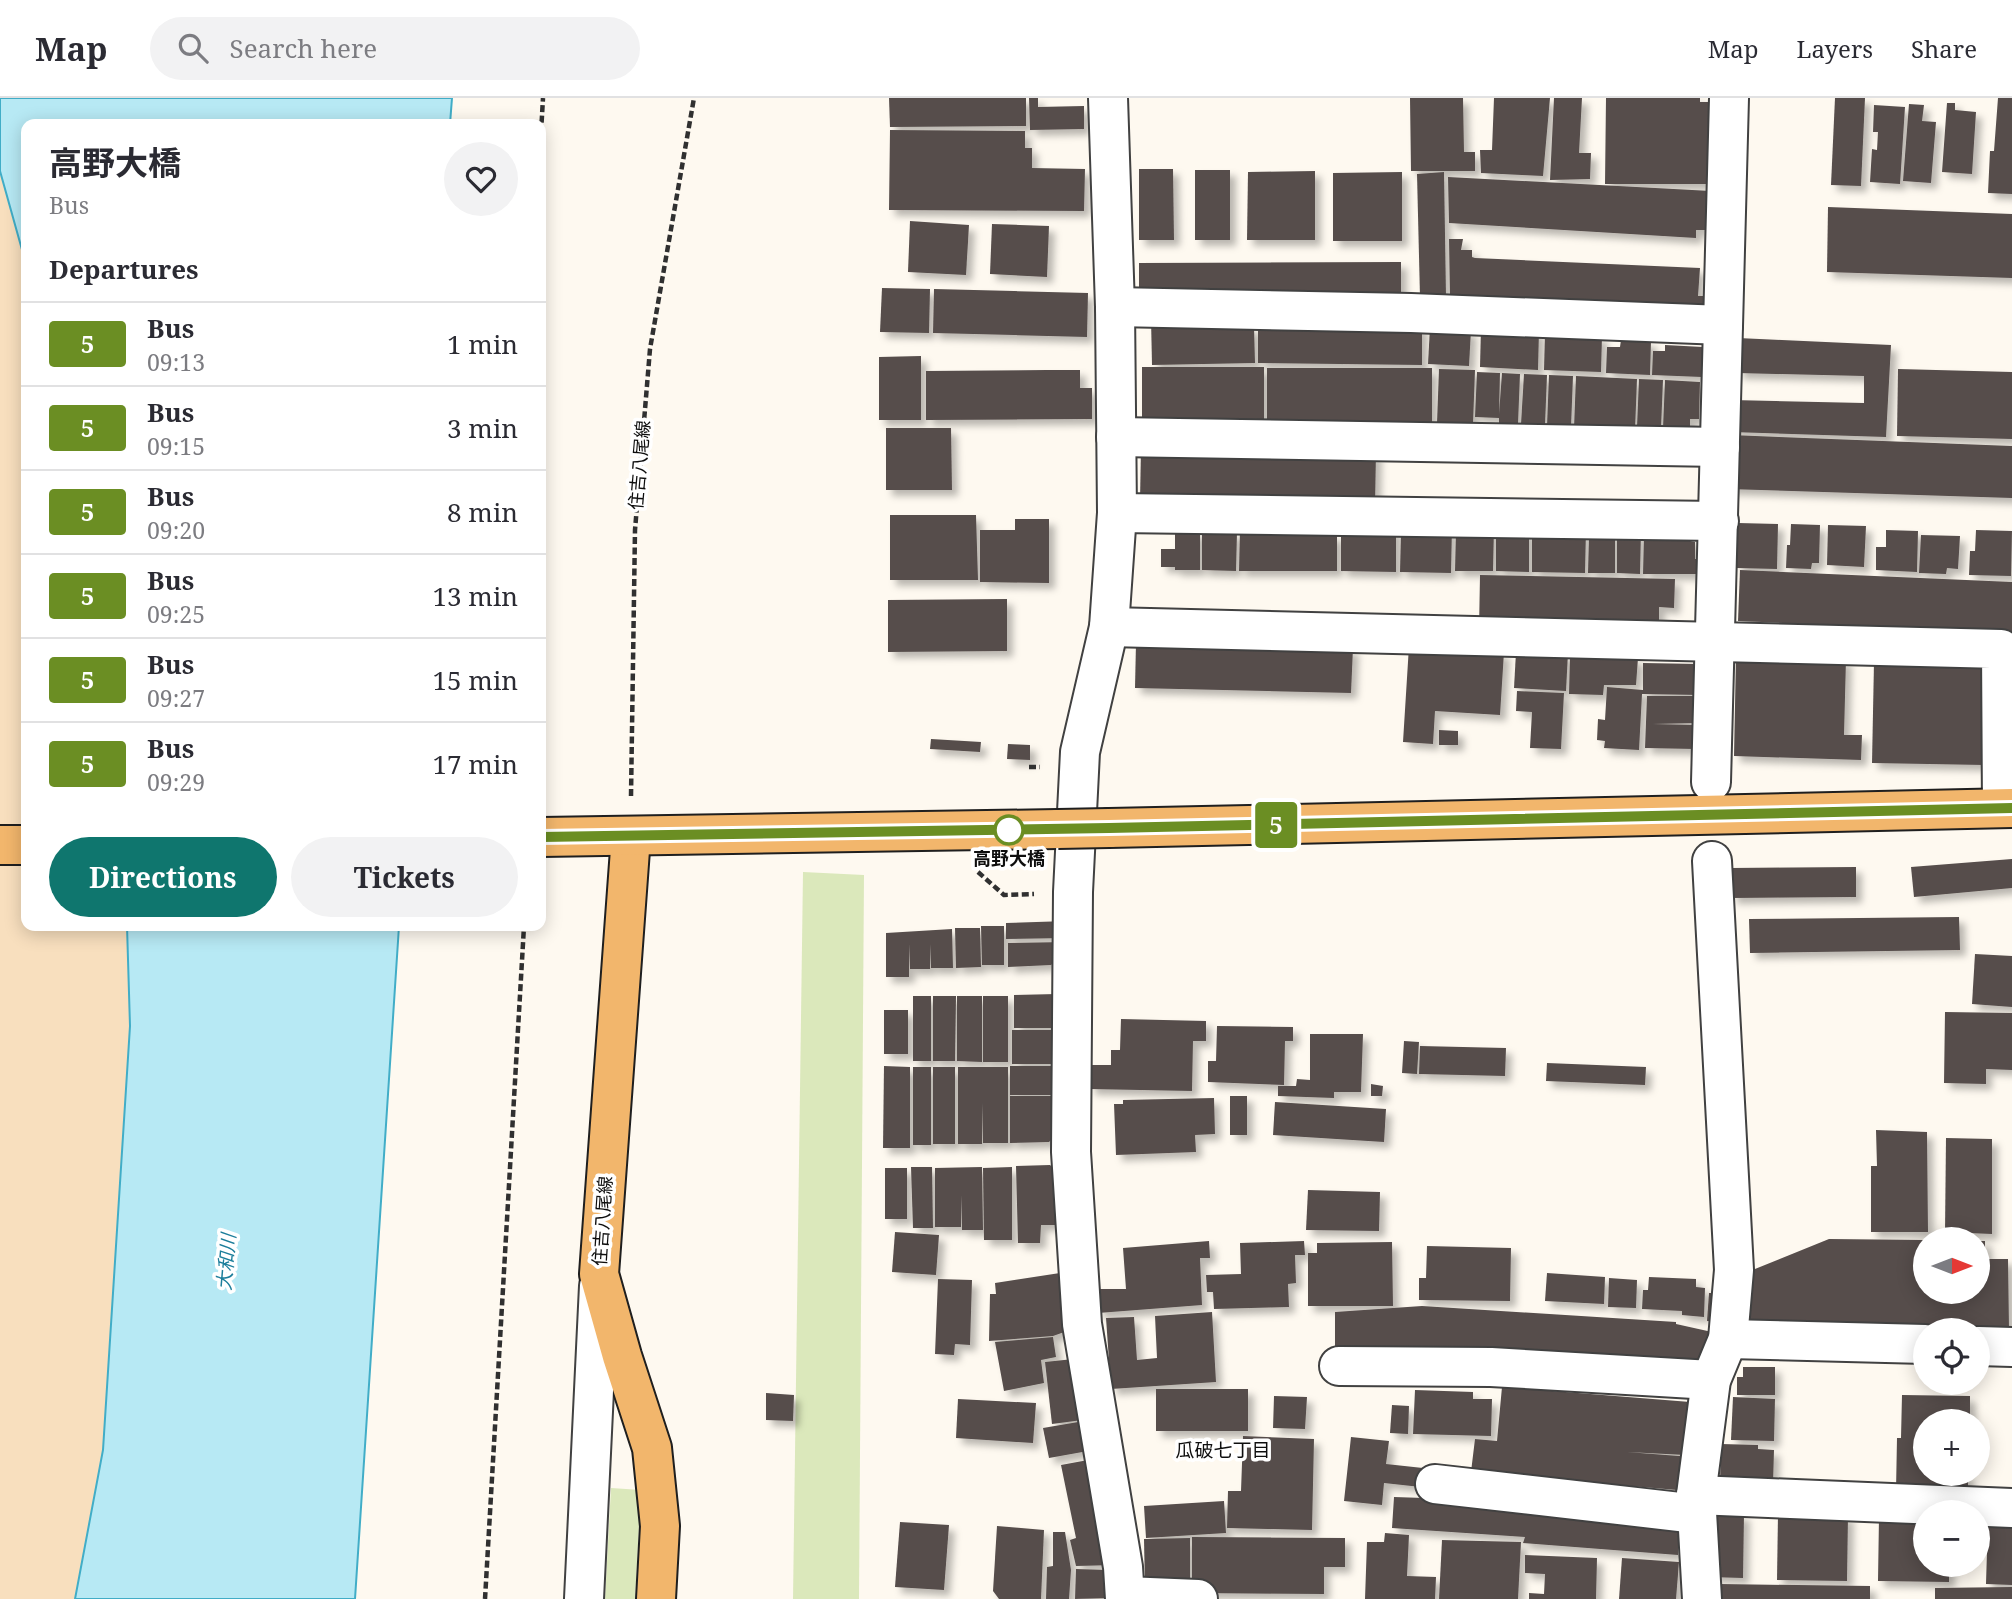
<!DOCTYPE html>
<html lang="en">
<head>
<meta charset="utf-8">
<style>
	:root { --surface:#fff; --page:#f2f2f3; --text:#2b2b33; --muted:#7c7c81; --line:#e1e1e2; --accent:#0f766e }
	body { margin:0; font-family:"Noto Serif","Noto Sans JP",serif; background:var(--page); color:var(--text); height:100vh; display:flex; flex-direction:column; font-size:26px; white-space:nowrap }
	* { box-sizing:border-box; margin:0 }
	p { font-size:23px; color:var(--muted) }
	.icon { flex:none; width:38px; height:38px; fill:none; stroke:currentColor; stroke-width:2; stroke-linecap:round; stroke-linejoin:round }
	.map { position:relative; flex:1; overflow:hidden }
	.drawer { position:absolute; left:21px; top:21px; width:525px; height:812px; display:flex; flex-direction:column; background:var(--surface); border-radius:14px; box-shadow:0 4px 18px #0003 }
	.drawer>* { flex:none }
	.badge { padding:0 14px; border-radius:5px; font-size:24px; line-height:46px }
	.needle { width:46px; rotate:90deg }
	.controls { position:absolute; left:1913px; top:1129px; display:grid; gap:14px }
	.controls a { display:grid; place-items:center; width:77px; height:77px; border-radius:50%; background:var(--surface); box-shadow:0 4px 18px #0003; font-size:35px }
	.map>.badge { position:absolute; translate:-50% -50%; box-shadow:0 0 0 4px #fff }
	h2 { padding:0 28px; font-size:26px; line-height:63px }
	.round { display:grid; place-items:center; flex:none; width:74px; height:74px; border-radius:37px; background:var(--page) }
	.headline { display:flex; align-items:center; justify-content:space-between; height:119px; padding:0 28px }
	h1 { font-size:33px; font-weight:700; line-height:52px }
	.action { display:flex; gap:14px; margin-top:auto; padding:14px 28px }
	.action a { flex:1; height:80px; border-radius:42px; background:var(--accent); color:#fff; font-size:28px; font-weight:700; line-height:80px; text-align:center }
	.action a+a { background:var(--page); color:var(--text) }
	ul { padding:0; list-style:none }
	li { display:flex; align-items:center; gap:21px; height:84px; padding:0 28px; border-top:2px solid var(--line) }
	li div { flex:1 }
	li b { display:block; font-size:26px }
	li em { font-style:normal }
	li .badge { min-width:77px; font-weight:700; text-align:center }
	header { display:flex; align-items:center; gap:42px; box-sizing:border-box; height:98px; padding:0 35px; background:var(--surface); border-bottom:2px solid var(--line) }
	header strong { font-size:33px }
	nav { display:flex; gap:38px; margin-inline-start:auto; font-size:24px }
	.search { width:490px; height:63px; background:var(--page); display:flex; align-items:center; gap:18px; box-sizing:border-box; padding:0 24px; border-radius:38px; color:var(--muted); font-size:26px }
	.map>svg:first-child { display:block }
</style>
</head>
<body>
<header>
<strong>Map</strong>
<div class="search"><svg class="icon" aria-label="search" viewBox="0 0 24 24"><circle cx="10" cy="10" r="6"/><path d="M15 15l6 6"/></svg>Search here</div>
<nav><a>Map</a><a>Layers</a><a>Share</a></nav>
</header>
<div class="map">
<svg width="2012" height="1501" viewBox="0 0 2012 1501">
	<defs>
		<filter id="shadow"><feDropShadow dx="6" dy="6" stdDeviation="3.5" flood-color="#0004"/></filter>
	</defs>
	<rect width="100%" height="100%" fill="#fef9f0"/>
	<g fill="#dbe8bb">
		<path d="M803,774L864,777L859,1501H793Z"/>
		<path d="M611,1390L641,1392L635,1501H605Z"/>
	</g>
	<path fill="#f8dfbe" d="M0,73L26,166V828H127L130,928L103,1352L75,1501H0Z"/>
	<g fill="#b7e9f4" stroke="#41adc7" stroke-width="2">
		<path d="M0,0H452L450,26H26V166L0,73Z"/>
		<path d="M127,828H399L355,1501H75L103,1352L130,928Z"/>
	</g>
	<g fill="#564d4b" filter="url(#shadow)">
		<path d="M889,0H1026V28L890,29Z"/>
		<path d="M1029,0H1038V9L1084,8V31L1030,32Z"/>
		<path d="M1410,0H1463L1464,54H1475V73H1411Z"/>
		<path d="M1494,0H1550L1543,78L1481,75L1480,52H1492Z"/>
		<path d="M1554,0H1582L1579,55H1591L1590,81L1550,82Z"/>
		<path d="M1606,0H1700V4H1714L1711,86H1605Z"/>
		<path d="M1835,0H1865L1861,88L1831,87Z"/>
		<path d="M1998,0H2012V96L1988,95L1990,53H1994Z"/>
		<path d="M1947,5H1955V12L1976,14L1972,76L1942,74Z"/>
		<path d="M1909,6L1924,7L1922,23L1936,24L1931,85L1903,83Z"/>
		<path d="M1874,7L1905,9L1900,86L1870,84L1872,51L1877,52L1878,34H1873Z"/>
		<path d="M890,32L1025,33V50H1032V70L1085,71L1084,113L889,112Z"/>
		<path d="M1139,71H1173L1174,142H1139Z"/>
		<rect x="1195" y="72" width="35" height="70"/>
		<path d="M1315,73V142H1247L1248,74Z"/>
		<path d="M1402,74V143H1333V75Z"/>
		<path d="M1444,74L1446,199H1420L1417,76Z"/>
		<path d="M1448,79L1711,93L1707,132H1696V140L1449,125Z"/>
		<path d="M1828,109L2012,116V180L1827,174Z"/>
		<path d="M910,123L969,127L966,177L908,174Z"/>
		<path d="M992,126L1049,128L1047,179L990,176Z"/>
		<path d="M1449,141H1463L1461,152H1472V159L1475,160L1700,170L1698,198H1705V219L1450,200Z"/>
		<path d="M1401,164V200L1139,201V165Z"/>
		<path d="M882,190L930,191L929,235L880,234Z"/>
		<path d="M934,191L1088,195L1087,239L933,235Z"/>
		<path d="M1151,220L1254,229L1255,265L1152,267Z"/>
		<path d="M1258,227H1422V267L1258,265Z"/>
		<path d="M1430,229L1471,232L1469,268L1428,266Z"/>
		<path d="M1481,229L1539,232L1538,272L1480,269Z"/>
		<path d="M1545,235L1602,238L1601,274L1544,272Z"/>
		<path d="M1738,240L1891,247L1886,339L1731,334L1732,302L1864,305V278L1737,275Z"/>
		<path d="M1621,242L1651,243L1650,277L1606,275L1607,249H1620Z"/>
		<path d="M1665,247L1703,249L1702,279L1652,277L1653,253H1665Z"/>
		<path d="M921,258V322H879V259Z"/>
		<path d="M1142,269H1264V325L1142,326Z"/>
		<path d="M1267,270H1432V325L1267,324Z"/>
		<path d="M1439,271L1475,272L1473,326L1437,325Z"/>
		<path d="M1898,271L2012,274V341L1897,338Z"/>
		<path d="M1047,272H1080V290H1092V321L926,322V273Z"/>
		<path d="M1477,274L1500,275L1499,316L1502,275L1520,276L1518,326L1499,325V320L1475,319Z"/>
		<path d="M1524,276L1547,277L1545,327L1521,326Z"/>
		<path d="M1549,277L1573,278L1571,329L1547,328Z"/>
		<path d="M1576,278L1637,281L1635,332L1574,330Z"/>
		<path d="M1639,281L1663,282L1661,330L1637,329Z"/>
		<path d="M1665,282L1700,284L1699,321H1690V331L1663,330Z"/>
		<path d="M886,330H951L952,392H886Z"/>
		<path d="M1731,337L2012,348V400L1727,391Z"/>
		<path d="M1141,350L1376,354L1375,408L1140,403Z"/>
		<path d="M890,417H976L978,482H890Z"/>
		<path d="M1015,421H1049V485L980,484V432H1015Z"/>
		<path d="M1738,425L1778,426L1777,471L1736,470Z"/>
		<path d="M1791,426L1820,427L1819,465H1812L1811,471L1786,470L1787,447H1790Z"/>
		<path d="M1828,427L1866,428L1864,469L1827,467Z"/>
		<path d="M1396,429V474L1341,473V434Z"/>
		<path d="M1452,429L1451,475L1400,474L1401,434Z"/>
		<path d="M1494,429L1493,473H1455L1456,432Z"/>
		<path d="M1240,431L1337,437V473H1239Z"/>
		<path d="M1502,431H1529V474L1496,473V440H1502Z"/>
		<path d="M1586,431L1585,475L1532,474V438Z"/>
		<path d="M1615,431V475H1588L1589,438Z"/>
		<path d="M1641,432L1640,476L1617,475V439Z"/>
		<path d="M1886,432L1918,433L1917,474L1876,472V449H1886Z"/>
		<path d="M1976,432L2012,433L2011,478L1969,477L1970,453H1975Z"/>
		<path d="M1175,433H1200V472H1175V469H1161V451H1175Z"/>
		<path d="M1202,433L1237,434L1236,473L1202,472Z"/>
		<path d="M1644,437L1690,438V443L1695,444V461H1699L1698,476H1643Z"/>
		<path d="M1921,437L1960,438L1958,471L1947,470L1946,476L1919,475Z"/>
		<path d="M1740,472L2012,484V535L1738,523Z"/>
		<path d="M1480,477L1675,481L1674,510L1659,509V538L1479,533Z"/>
		<path d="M1007,501V553L888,554V502Z"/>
		<path d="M1136,545L1353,550L1351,595L1135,590Z"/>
		<path d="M1409,548L1504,554L1500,617L1435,613L1433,646L1403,644Z"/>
		<path d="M1516,554L1568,555L1566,593L1514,590Z"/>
		<path d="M1736,557L1846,561L1844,637H1862L1861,662L1734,658Z"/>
		<path d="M1570,558L1638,560L1636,587H1604L1603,597L1569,596Z"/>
		<path d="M1874,564L1987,568L1984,667L1872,665Z"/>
		<path d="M1643,565L1700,566L1699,597L1642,596L1639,652L1604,650L1605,643L1597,642L1598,621L1605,622L1607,589L1643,592Z"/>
		<path d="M1517,593L1564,595L1561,651L1530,650L1532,614L1516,613Z"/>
		<path d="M1647,598H1698V625L1653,626L1696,627L1695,651L1645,650Z"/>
		<path d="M1439,632L1458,633V647H1439Z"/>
		<path d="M931,641L981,644L980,654L930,651Z"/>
		<path d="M1008,646L1030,647V662L1007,661Z"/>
		<path d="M2012,761V790L1914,799L1911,769Z"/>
		<path d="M1856,769V799L1731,800V770Z"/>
		<path d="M1959,819L1960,852L1750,855L1749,821Z"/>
		<path d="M1067,823V840L1006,841V825Z"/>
		<path d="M981,828H1004V867H982Z"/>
		<path d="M955,830H980L981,869L956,870Z"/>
		<path d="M952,831L953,870H931L930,846V871H910L909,846V879H886V835Z"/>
		<path d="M1066,844V855L1051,867L1008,869V845Z"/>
		<path d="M1975,856L2012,858V909L1972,906Z"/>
		<path d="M1057,896L1065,930H1014V897Z"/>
		<rect x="913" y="898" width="18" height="65"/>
		<path d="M933,898H956L955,963H933Z"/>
		<path d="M957,898H982V964L957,963Z"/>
		<rect x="983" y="898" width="25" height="66"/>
		<rect x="884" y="912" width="24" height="44"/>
		<path d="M1945,914L2012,915V972L1986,971V986L1944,985Z"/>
		<path d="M1121,921L1206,923V943H1193L1192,993L1089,991L1090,967H1111V952H1120Z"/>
		<path d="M1217,928L1293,929V943H1285L1284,987L1208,984V963H1216Z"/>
		<rect x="1012" y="932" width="51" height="34"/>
		<path d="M1310,936H1363L1361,994H1334V1000L1278,998V988H1296L1297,981L1310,982Z"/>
		<path d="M1404,943L1419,944L1417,976L1402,975Z"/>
		<path d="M1420,948L1506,950L1505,978L1419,976Z"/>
		<path d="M1547,965L1646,969L1645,987L1546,983Z"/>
		<path d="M884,968L910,969V1050H883Z"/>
		<rect x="1010" y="968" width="54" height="29"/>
		<rect x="913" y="969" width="18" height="78"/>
		<rect x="933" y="969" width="22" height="77"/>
		<path d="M958,969H1008V1045H983L982,1005V1046H958Z"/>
		<path d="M1371,986L1383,988L1382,998H1371Z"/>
		<path d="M1010,998H1064L1063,1030L1049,1044L1010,1045Z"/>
		<rect x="1230" y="998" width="17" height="39"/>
		<path d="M1214,1000L1215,1036L1195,1037L1196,1054L1116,1057L1114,1006H1123V1002Z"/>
		<path d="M1275,1004L1386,1011L1384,1044L1273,1037Z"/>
		<path d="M1876,1032L1927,1034L1928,1134H1871V1068H1877Z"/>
		<path d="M1946,1040L1992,1041V1136L1945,1134Z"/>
		<path d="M1050,1067L1059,1075L1058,1127H1041L1040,1145H1018L1016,1068Z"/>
		<path d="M911,1069H932L933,1130H913Z"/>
		<path d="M982,1069L983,1132H962V1097L961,1129H935V1070Z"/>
		<path d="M1012,1069V1142H984L983,1070Z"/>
		<rect x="885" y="1070" width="22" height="51"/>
		<path d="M1308,1092L1380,1094L1379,1133L1306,1132Z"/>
		<path d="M895,1134L939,1137L936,1177L892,1174Z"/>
		<path d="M1829,1141L1925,1142V1194H1978V1143H1985V1161H2008L2009,1231L1750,1235V1173Z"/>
		<path d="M1209,1143L1210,1160H1200L1202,1207L1098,1215L1095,1191H1126L1123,1150Z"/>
		<path d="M1304,1143L1305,1157H1295L1296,1185L1288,1186L1289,1209L1214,1211L1213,1194H1207L1206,1177L1241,1176L1240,1145Z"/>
		<path d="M1392,1144L1393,1208H1308V1155H1317V1145Z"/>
		<path d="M1427,1148L1511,1150L1510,1203L1419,1202V1180H1426Z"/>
		<path d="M1060,1175L1070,1232L1053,1238L989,1243L990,1196H996L995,1185Z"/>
		<path d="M1547,1175L1605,1179L1604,1206L1545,1203Z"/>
		<path d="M1649,1179L1696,1181V1189L1705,1190L1704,1219L1682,1217V1213L1642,1211L1643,1192H1648Z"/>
		<path d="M1609,1180L1637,1182L1636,1210L1608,1209Z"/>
		<path d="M938,1181L972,1182L970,1247L955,1246L954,1257L935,1256Z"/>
		<path d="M1709,1195H1721L1719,1224L1707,1223Z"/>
		<path d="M1422,1208L1676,1224V1226L1712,1234L1705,1270L1335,1254V1214Z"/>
		<path d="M1212,1214L1216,1284L1111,1291L1106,1220L1134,1219L1137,1262L1157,1260L1155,1218Z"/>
		<path d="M1053,1239L1056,1259L1041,1262L1044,1285L1004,1293L995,1244Z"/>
		<path d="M1083,1260L1090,1321L1052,1326L1045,1264Z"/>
		<path d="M1743,1269H1775V1297H1737V1279H1743Z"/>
		<path d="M1502,1289L1690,1304L1685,1357L1627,1354L1692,1359L1688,1384L1677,1392L1471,1374L1475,1341L1497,1343Z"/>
		<rect x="1156" y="1291" width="92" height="42"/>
		<path d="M1415,1292L1473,1294V1301H1492L1491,1338L1413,1336Z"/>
		<path d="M766,1295L794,1297L793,1323L766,1322Z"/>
		<path d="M1902,1297L1970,1298V1323H1925V1344H1920L1919,1360H1925V1376H1968V1394L1896,1393L1897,1340H1901Z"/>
		<path d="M1274,1298L1307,1299L1305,1331L1273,1330Z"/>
		<path d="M1733,1299L1775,1301L1774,1343L1731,1342Z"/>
		<path d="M958,1301L1036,1305L1033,1345L956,1340Z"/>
		<path d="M1392,1307L1409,1308L1408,1336L1390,1335Z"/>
		<path d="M1084,1323L1088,1353L1049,1360L1043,1330Z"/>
		<path d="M1243,1338L1314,1341L1312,1432L1227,1430L1228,1393H1241Z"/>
		<path d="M1351,1339L1389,1343L1386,1366L1432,1371L1430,1390L1384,1385L1382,1407L1344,1403Z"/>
		<path d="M1721,1346L1758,1347V1351L1774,1352L1773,1386L1720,1384Z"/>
		<path d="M1099,1360L1115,1467L1076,1468L1070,1442L1076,1440L1061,1367Z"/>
		<path d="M1394,1399L1424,1400L1678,1427V1457L1523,1445L1525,1439L1392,1430Z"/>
		<path d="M1224,1403L1226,1435L1146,1440L1144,1408Z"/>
		<path d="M1711,1415L1744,1416L1743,1480L1709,1479Z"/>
		<path d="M1778,1416L1848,1417L1847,1483L1777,1482Z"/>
		<path d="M1879,1419H1925V1466H1949V1484L1878,1483Z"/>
		<path d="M1988,1420L2012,1421V1487L1986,1486Z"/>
		<path d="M900,1424L949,1427L944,1492L895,1489Z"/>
		<path d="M997,1428L1044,1432L1041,1501H999L993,1493Z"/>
		<path d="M1053,1434H1065L1071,1472L1069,1501H1046L1047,1469L1053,1468Z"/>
		<path d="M1385,1435L1409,1437L1407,1478L1436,1479L1435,1501H1365L1367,1444H1384Z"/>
		<path d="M1192,1439L1345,1440V1469H1324V1496L1192,1495Z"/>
		<path d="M1190,1440V1492H1145L1144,1441Z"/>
		<path d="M1442,1442L1521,1444L1518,1501H1439Z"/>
		<path d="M1525,1457L1597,1460L1596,1501H1529V1495L1544,1496L1545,1476L1525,1475Z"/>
		<path d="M1622,1460L1679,1464L1676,1501H1619Z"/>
		<path d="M1076,1471L1108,1472L1107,1500L1075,1501Z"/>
		<path d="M1720,1486L1870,1488V1501H1720Z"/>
		<path d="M2012,1489V1501H1935V1490Z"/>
	</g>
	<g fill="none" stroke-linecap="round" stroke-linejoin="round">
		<defs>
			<g id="minor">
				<path d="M1108,0L1115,209L1117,415L1109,529L1080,654L1073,794L1071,1054L1082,1226L1123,1469L1125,1501"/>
				<path d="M1115,209L1411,215L1723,227"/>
				<path d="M1116,339L1720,349"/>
				<path d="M1117,415L1719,423"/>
				<path d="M1109,529L2001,551L2002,710"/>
				<path d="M1711,684L1729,0"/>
				<path d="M1728,1241L1925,1246"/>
				<path d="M1978,1248L2012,1249"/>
				<path d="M1339,1268L1491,1269L1711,1282"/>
				<path d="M1435,1386L1697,1416"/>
				<path d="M1696,1397L2012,1410"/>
				<path d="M1125,1498L1198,1501"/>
				<path d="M584,1501L599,1188"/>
				<path d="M1702,1501L1696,1397L1711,1282L1728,1241L1734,1172L1712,763"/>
			</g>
			<g id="major">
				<path d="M1109,730L2012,710"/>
				<path d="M631,738L599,1176L622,1258L652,1350L660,1428L656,1501"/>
				<path d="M541,739L1058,731"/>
				<path d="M0,747H26"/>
			</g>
		</defs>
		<use href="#minor" stroke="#414141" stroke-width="42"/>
		<use href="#major" stroke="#1f1f1f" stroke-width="42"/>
		<g stroke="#303030" stroke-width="4.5" stroke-dasharray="7 3.5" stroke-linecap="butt">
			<path d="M541,35L543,0"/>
			<path d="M541,532V541"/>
			<path d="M1029,669H1040"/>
			<path d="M631,698L635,432L650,251L694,0"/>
			<path d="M978,774L1004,797L1034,796"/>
			<path d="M485,1501L524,828"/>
		</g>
		<use href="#minor" stroke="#fff" stroke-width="38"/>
		<use href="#major" stroke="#f2b66c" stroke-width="38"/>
		<defs>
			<path id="major-bridge" d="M1058,731L1109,730"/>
		</defs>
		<use href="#major-bridge" stroke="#1f1f1f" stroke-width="42" stroke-linecap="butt"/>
		<use href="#major-bridge" stroke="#f2b66c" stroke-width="38"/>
	</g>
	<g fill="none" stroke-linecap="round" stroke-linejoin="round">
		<defs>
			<path id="line" d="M541,739L1109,730L2012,710"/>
		</defs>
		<use href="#line" stroke="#fff" stroke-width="16"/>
		<use href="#line" stroke="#6b8e23" stroke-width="10"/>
	</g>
	<circle fill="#fff" stroke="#6b8e23" stroke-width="3.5" cx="1009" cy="732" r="14"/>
	<g text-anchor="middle" stroke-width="7" stroke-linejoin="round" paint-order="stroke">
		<g font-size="18" fill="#0e0e0e" stroke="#fff">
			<text transform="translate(640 367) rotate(-85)" y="6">住吉八尾線</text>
			<text transform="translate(603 1123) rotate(-86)" y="6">住吉八尾線</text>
		</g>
		<g font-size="18" font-weight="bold" fill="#0e0e0e" stroke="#fff">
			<text x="1009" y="767">高野大橋</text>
		</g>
		<g font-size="19" font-style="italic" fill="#1c7e9b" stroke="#fff">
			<text transform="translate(226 1164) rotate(-85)" y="7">大和川</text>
		</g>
		<g font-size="19" fill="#0e0e0e" stroke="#fff">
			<text x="1223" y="1359">瓜破七丁目</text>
		</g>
	</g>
</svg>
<div class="controls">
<a><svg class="needle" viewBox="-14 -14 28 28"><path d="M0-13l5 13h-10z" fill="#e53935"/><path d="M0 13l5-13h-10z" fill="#7c7c81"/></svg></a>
<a><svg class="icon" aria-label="locate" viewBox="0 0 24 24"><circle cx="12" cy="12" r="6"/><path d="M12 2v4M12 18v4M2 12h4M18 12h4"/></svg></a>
<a>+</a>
<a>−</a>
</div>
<b class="badge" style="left:1276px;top:727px;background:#6b8e23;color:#fff">5</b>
<section class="drawer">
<div class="headline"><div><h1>高野大橋</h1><p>Bus</p></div><a class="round"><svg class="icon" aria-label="heart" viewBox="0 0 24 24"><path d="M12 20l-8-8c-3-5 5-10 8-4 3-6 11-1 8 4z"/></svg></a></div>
<h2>Departures</h2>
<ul>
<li><span class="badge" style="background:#6b8e23;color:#fff">5</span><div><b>Bus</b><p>09:13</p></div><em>1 min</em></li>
<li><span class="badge" style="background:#6b8e23;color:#fff">5</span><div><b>Bus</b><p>09:15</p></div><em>3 min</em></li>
<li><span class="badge" style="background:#6b8e23;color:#fff">5</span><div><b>Bus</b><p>09:20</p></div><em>8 min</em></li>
<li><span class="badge" style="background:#6b8e23;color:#fff">5</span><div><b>Bus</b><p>09:25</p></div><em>13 min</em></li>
<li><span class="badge" style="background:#6b8e23;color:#fff">5</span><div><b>Bus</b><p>09:27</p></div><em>15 min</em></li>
<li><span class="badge" style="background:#6b8e23;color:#fff">5</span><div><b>Bus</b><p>09:29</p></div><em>17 min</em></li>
</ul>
<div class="action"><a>Directions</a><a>Tickets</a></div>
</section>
</div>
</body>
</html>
